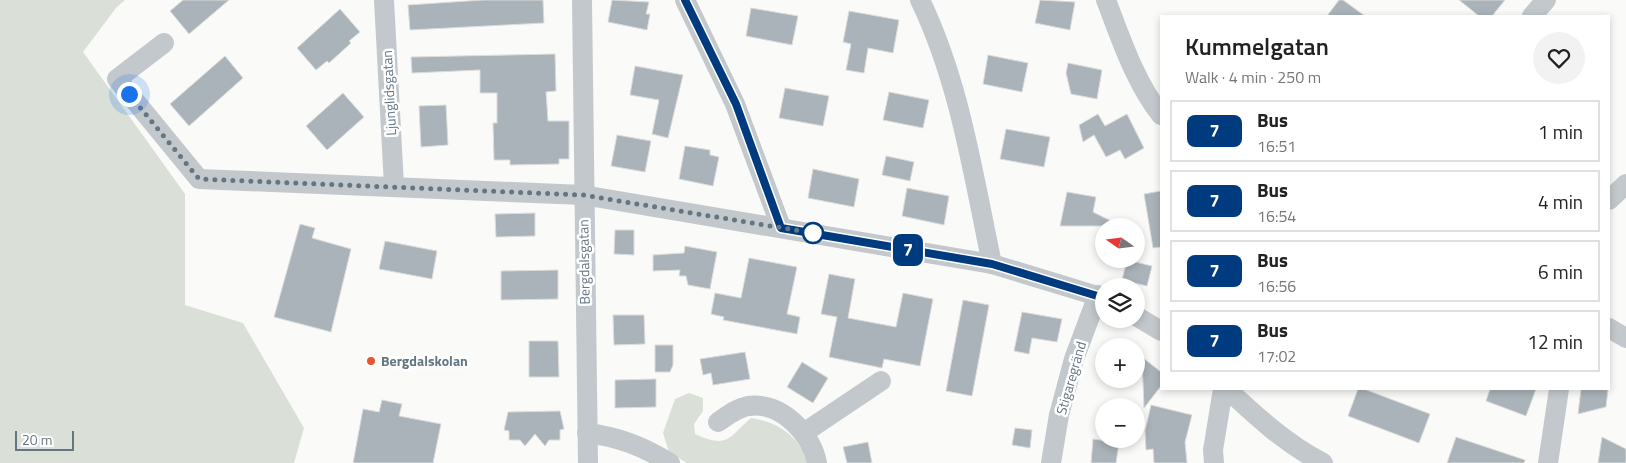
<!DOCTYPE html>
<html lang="en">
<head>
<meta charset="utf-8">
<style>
	:root { --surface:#fff; --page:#f2f2f2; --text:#222; --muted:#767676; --line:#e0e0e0 }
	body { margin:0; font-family:"Titillium Web",sans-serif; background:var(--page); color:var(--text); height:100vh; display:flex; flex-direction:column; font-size:19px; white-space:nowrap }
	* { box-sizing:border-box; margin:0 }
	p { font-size:16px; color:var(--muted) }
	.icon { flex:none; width:28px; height:28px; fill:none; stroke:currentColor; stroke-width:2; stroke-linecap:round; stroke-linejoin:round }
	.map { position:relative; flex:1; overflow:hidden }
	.sheet { position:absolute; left:1160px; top:15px; width:450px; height:375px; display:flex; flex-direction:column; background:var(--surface); border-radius:0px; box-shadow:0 2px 8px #0003 }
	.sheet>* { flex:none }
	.badge { padding:0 10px; border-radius:8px; font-size:18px; line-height:32px }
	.needle { width:32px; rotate:284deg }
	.fabs { position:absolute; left:1095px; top:218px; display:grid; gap:10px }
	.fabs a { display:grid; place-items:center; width:50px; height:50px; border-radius:50%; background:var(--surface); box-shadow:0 2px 8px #0003; font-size:25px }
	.scale { position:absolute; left:15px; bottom:12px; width:59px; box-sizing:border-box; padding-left:5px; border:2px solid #657683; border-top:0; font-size:14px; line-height:18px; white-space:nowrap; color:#657683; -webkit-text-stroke:4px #fff; paint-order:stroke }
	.you { position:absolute; width:25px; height:25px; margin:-12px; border:4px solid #fff; border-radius:50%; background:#1a73e8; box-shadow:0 0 0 8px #1a73e833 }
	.map>.badge { position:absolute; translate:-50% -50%; box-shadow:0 0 0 2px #fff }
	.round { display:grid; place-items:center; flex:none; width:52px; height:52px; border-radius:26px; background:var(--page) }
	.head { display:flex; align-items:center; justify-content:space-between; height:85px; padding:0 25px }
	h1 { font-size:24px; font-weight:600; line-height:38px }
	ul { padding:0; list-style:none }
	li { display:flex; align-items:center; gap:15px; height:62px; margin:0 10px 8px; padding:0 15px; border:2px solid var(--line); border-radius:0px }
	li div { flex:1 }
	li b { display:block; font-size:19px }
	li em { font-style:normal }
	li .badge { min-width:55px; font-weight:700; text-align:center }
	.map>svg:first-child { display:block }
</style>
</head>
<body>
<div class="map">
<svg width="1626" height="463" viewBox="0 0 1626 463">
	<rect width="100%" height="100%" fill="#fafaf8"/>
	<g fill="#dadfd7">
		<path d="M0,0H125L116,8L83,52L185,194V305L243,323L304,428L294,463H0Z"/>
		<path d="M689,393L703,398V411L694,424L695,434C728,449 728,438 751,418C778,422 799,436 808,463H687L669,452L663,433L675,399Z"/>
	</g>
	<g fill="#aab3b9" stroke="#dcdcda">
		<path d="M183,0H229L189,34L170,11Z"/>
		<path d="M483,0H543L544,23L410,30L408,5Z"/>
		<path d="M612,0L649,2L646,14H650L647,30L608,22Z"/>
		<path d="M1040,0L1075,2L1070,30L1035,23Z"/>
		<path d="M1339,0H1343L1365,16H1327Z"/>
		<path d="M1459,0H1505L1492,16H1479Z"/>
		<path d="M751,8L798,16L792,45L746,36Z"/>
		<path d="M340,9L360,32L349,41L351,43L329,63L327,61L316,70L297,48Z"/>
		<path d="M849,11L899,20L893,53L868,48L864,73L846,70L851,44L843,42Z"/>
		<path d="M555,54L556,91L546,92L548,121H569V159H559V164L510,165V160H494L493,123H497V93H480V70L412,73L411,57Z"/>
		<path d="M988,55L1028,63L1022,92L983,84Z"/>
		<path d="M225,56L243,78L189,126L170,104Z"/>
		<path d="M1068,63L1102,70L1097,99L1071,94L1066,73Z"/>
		<path d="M635,66L683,75L668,138L652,134L659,100L630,95Z"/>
		<path d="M785,88L829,96L823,126L779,118Z"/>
		<path d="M889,92L929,100L923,128L883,120Z"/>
		<path d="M343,93L364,117L327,150L306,126Z"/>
		<path d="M446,105L448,145L421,147L419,106Z"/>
		<path d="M1098,114L1105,126L1127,114L1144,148L1125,159L1120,150L1106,157L1094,135L1083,142L1079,125Z"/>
		<path d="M1006,129L1050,137L1044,167L1000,159Z"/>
		<path d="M617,135L651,141L645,172L611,166Z"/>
		<path d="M685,146L710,150V155L719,157L713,186L679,179Z"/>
		<path d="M886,156L914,162L910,181L882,175Z"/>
		<path d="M813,169L859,179L854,207L808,198Z"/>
		<path d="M907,188L949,196L944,225L902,216Z"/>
		<path d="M1161,191V247L1153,248L1144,194Z"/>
		<path d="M1067,192L1096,197L1093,212L1121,226H1060Z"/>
		<path d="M535,213V236L496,237L495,214Z"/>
		<path d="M300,224L315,228L312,238L351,249L331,332L274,317Z"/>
		<path d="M615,230H634V255L614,254Z"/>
		<path d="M385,241L437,251L432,279L379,269Z"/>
		<path d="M685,246L717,252L710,289L688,285L686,276H679L680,270L653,271V255L684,253Z"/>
		<path d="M749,258L797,267L787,314L800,317L797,334L723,320L724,317L711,314L715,293L741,298Z"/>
		<path d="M1127,260L1152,266L1147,286L1122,280Z"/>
		<path d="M558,270V299L501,300V271Z"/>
		<path d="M829,274L855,279L848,318L896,327L903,293L933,299L920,366L884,359L882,368L829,357L837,317L821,314Z"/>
		<path d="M963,300L989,305L972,396L946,391Z"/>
		<path d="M1022,312L1062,319L1057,342L1032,338L1029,354L1014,351Z"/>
		<path d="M613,315H644L645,344L614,345Z"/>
		<path d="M529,341H558L559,377H529Z"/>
		<path d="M655,345H673V365L670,372H655Z"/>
		<path d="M745,352L750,379L713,385L711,373L703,375L700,359Z"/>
		<path d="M1142,357L1161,372V386L1144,408Z"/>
		<path d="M802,362L828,378L813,403L787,387Z"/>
		<path d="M656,379V407L615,408V380Z"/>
		<path d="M1358,389H1364L1430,414L1419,443L1348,416Z"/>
		<path d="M1490,389H1536L1526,416L1486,401Z"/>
		<path d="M1581,389H1608L1606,407L1578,414Z"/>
		<path d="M382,400L402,404L399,416L441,424L433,463H353L363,409L379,412Z"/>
		<path d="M1151,405L1192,415L1185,442L1187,463H1154L1153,449L1146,450L1145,431Z"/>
		<path d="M560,411L564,429L560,430V440H549L545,446L535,434L525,446L520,440H509V431L504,430L508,412Z"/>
		<path d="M1015,428L1032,430L1030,448L1012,445Z"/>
		<path d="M1456,437L1525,460L1524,463H1447Z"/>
		<path d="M1602,437L1626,449V463H1598Z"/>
		<path d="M1093,439L1119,443L1116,463H1091Z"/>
		<path d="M868,442L872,463H847L843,447Z"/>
	</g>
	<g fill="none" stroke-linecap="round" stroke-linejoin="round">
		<g stroke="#c3c8cc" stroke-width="20">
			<path d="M384,0L394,186"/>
			<path d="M582,0L588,463"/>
			<path d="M685,0L735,104L781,227"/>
			<path d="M920,0C960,83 973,174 992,264"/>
			<path d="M1106,0C1121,39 1135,82 1161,115"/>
			<path d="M1532,16L1546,0"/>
			<path d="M164,43L117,79L199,179L583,195L992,264L1104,298"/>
			<path d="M1609,200L1626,184"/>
			<path d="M1136,316L1161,331"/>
			<path d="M1609,328L1626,338"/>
			<path d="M1227,389C1257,417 1286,444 1323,463"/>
			<path d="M718,422C727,416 737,408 748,406C781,401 812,434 817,463"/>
			<path d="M805,432L881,381"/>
			<path d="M587,433C619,437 642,446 670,463"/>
			<path d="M1051,463L1059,415L1074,359L1098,295"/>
			<path d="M1214,463L1213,450L1223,389"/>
			<path d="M1548,463L1559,389"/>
		</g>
	</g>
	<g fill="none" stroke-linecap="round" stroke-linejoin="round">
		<defs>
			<path id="line" d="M685,0L736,104L781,228L992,264L1104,298"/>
		</defs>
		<use href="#line" stroke="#fff" stroke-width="11"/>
		<use href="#line" stroke="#003b80" stroke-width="8"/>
		<path stroke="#657683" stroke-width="5" stroke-dasharray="0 9" d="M129,94L199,179L583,195L813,233"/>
	</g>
	<circle fill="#fff" stroke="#003b80" stroke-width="2.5" cx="813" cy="233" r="10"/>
	<circle fill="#e4572e" stroke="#fff" stroke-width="2" cx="371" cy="361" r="5"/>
	<g text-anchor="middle" stroke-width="5" stroke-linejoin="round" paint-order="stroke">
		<g font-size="14" fill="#657683" stroke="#fff">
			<text transform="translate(389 93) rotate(-93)" y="5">Ljunglidsgatan</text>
			<text transform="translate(584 262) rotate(-91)" y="5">Bergdalsgatan</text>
			<text transform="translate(1071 378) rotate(-74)" y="5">Stigaregränd</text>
		</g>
		<g font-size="14" font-weight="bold" fill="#657683" stroke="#fff" text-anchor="start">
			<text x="381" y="366">Bergdalskolan</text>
		</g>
	</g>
</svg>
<div class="fabs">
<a><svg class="needle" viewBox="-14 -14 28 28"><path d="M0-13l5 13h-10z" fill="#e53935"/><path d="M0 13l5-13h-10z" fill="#767676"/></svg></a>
<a><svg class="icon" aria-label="layers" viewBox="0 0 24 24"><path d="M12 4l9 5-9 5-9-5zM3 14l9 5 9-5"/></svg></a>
<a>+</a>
<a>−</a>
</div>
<div class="scale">20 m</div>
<div class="you" style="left:129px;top:94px"></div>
<b class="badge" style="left:908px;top:250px;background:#003b80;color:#fff">7</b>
<section class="sheet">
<div class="head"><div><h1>Kummelgatan</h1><p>Walk · 4 min · 250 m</p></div><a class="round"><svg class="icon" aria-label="heart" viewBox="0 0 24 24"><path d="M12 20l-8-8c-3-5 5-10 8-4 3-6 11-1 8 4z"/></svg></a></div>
<ul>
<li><span class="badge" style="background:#003b80;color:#fff">7</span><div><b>Bus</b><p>16:51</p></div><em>1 min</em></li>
<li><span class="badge" style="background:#003b80;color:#fff">7</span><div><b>Bus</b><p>16:54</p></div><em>4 min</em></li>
<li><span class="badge" style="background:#003b80;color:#fff">7</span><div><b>Bus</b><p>16:56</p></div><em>6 min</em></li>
<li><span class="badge" style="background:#003b80;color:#fff">7</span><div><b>Bus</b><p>17:02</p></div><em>12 min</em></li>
</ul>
</section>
</div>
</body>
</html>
